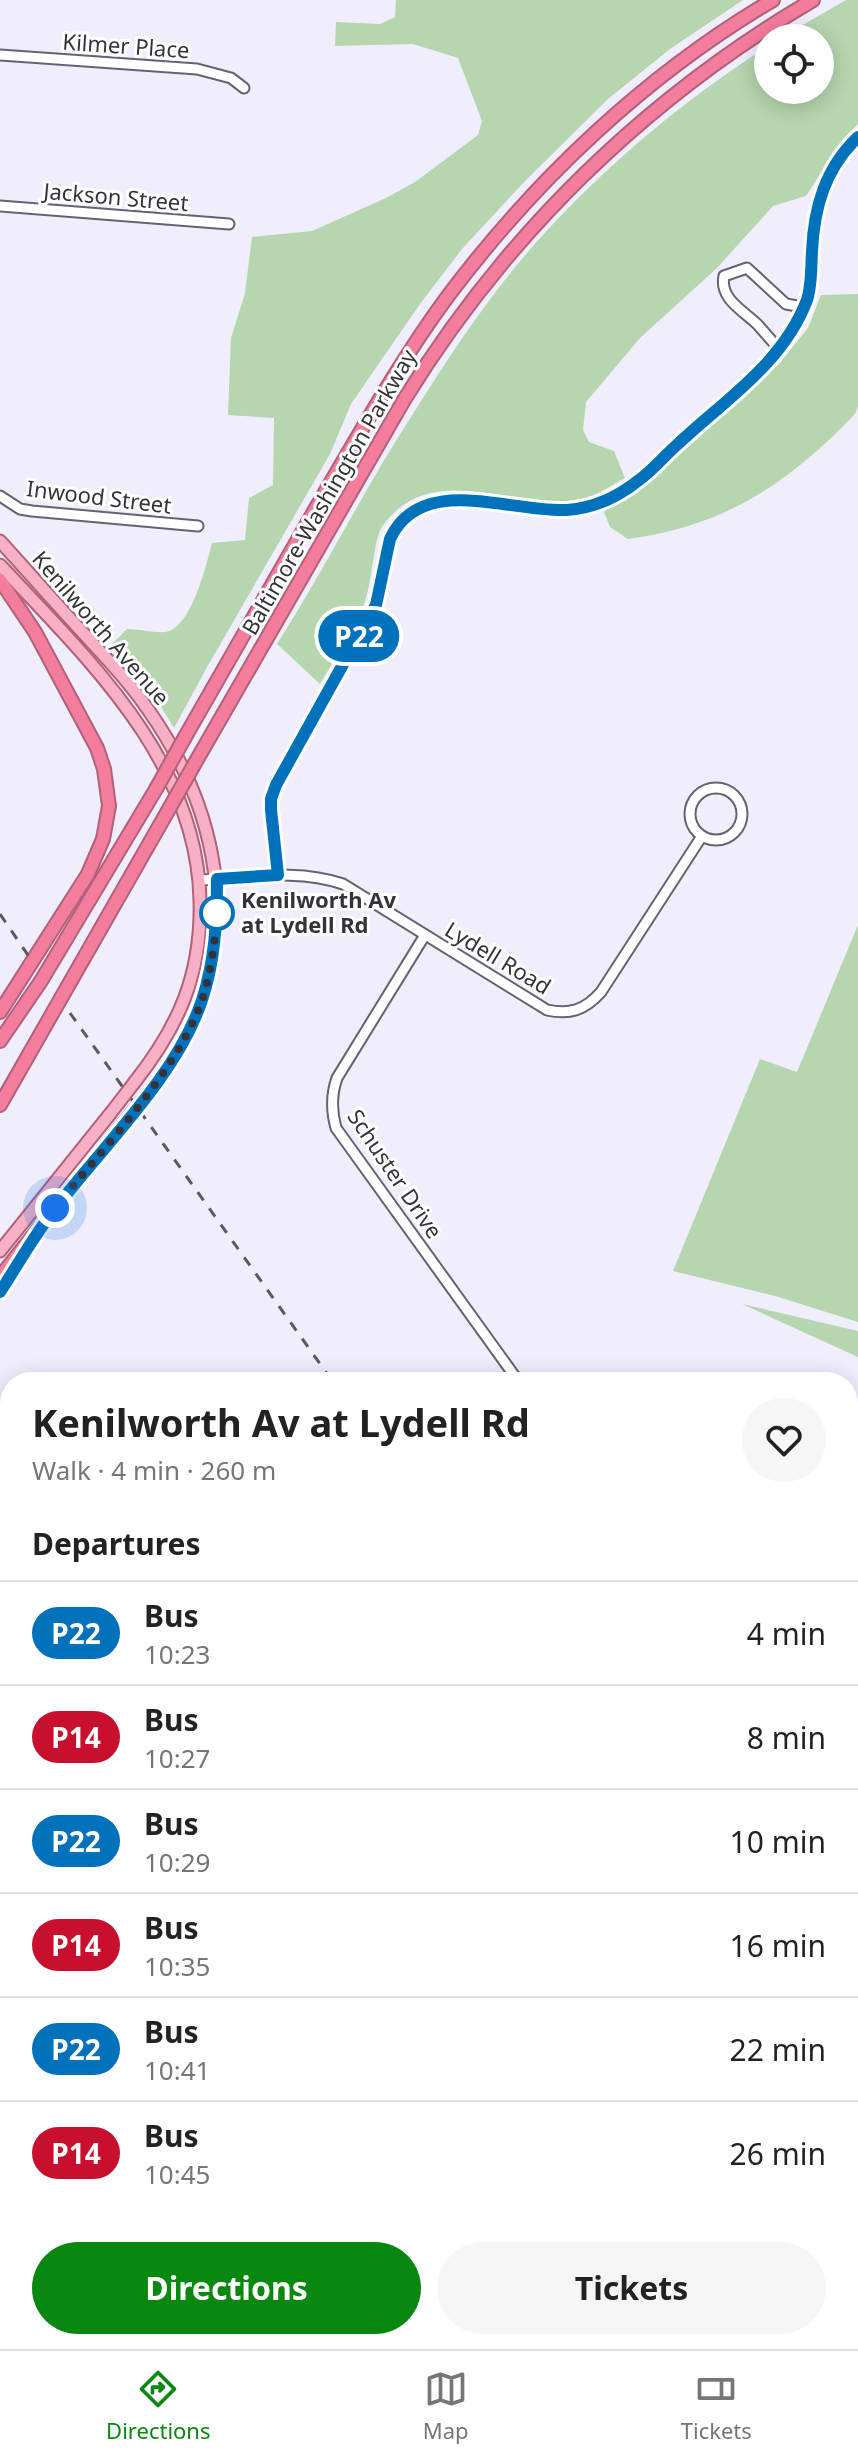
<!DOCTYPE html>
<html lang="en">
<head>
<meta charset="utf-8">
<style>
	:root { --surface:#fff; --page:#f6f6f6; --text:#222; --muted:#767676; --line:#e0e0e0; --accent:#08880f }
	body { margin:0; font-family:"Noto Sans",sans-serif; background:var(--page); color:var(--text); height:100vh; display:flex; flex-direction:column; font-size:30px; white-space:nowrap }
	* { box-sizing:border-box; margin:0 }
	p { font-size:26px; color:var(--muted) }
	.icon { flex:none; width:44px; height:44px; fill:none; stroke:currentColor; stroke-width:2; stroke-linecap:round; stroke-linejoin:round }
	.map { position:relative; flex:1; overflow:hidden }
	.panel { position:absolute; left:0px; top:1372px; width:858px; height:978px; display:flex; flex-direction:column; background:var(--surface); border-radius:32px 32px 0 0; box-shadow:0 4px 20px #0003 }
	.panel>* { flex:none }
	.badge { padding:0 16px; border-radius:26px; font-size:28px; line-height:52px }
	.tools { position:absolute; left:754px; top:24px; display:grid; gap:16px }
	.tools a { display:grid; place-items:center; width:80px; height:80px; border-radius:50%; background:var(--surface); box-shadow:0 4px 20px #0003; font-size:40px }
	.you { position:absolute; width:40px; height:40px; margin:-20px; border:6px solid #fff; border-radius:50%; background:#1a73e8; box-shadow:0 0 0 12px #1a73e833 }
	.map>.badge { position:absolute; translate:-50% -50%; box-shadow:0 0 0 4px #fff }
	h2 { padding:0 32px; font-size:30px; line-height:72px }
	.round { display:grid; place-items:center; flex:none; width:84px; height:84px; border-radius:42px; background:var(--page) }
	.overview { display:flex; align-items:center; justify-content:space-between; height:136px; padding:0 32px }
	h1 { font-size:38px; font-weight:700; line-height:60px }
	.primary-button { display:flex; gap:16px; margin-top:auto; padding:16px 32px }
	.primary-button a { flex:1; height:92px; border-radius:48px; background:var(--accent); color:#fff; font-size:32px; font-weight:700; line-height:92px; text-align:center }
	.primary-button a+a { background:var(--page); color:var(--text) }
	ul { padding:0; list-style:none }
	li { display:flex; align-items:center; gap:24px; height:104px; padding:0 32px; border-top:2px solid var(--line) }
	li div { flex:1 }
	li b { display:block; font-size:30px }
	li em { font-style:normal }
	li .badge { min-width:88px; font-weight:700; text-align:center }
	.tab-bar { display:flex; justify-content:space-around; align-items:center; height:112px; border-top:2px solid var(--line); background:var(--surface); font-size:22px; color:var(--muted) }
	.tab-bar a { display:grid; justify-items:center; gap:4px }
	.tab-bar .on { color:var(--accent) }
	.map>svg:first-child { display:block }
</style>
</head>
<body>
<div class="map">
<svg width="858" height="2349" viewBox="0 0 858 2349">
	<rect width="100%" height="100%" fill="#f0eefd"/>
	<g fill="#b5d6ae">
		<path d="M396,0H743L670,49L608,99L524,182L462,249L420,304L351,404L330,454L206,669L174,728L140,673L112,644L127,629C139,629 154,633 166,632C192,627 206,565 212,543L245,540L249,498L273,485L274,418L228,415L231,338L245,293L252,237L312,231L386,198L415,182L478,135L482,121L458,58L413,44L335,46L336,22L380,24L395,17Z"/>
		<path d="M846,0H858V124L843,139L806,196L773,206L717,268L640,338L586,402L583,430L589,442L614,451L625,478C612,485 596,496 581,499C514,513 431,456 382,527C373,541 372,585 364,604C354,632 335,658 320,684L277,644C325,569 364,489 413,414C446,361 481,308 521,260C592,177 676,105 768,46V90H820V38H780Z"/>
		<path d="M858,294V406L855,414C788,484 725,526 628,539L610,527L604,512L610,506L645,486L779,364L808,328L821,295Z"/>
		<path d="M858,925V1322L775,1296L673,1271L760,1059L797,1072Z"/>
		<path d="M742,1304L858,1331V1357Z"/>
		<path d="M858,1432V1608L848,1605V1459Z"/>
		<path d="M10,2111V2308L0,2307V2113Z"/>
		<path d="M473,2340H706L624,2345L539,2344Z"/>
	</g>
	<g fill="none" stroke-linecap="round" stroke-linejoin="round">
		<path stroke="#7aabc2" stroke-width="3" d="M0,2127L10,2125"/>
		<defs>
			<g id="minor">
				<path d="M0,55L197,69L231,78L244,88"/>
				<path d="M0,206L229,224"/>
				<path d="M779,349C772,341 765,333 758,325C744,311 719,299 724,276L747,268L786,304L803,307"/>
				<path d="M0,496L20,509L32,511L198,526"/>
				<circle cx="716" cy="814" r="26"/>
				<path d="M278,875L271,810V799L276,785L376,605L390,539C422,472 510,514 567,510C592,508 614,499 634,484C651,472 664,456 679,442C726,398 783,363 807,300C812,285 811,267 812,252C814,208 825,168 858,137"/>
				<path d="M199,880C248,878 297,868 343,884L547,1010C570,1015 585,1010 601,992L702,836"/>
				<path d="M425,935L337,1078C331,1095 331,1110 336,1128L519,1382"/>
				<path d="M0,1429L10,1433"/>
				<path d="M0,1677L10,1681"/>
				<path d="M848,2085L858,2050"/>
				<path d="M848,2153L858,2154"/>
			</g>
			<g id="major">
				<path d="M0,541C29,573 57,605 86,636C108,660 131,684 149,711C217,808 243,930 185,1039C174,1059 160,1076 147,1094"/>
				<path d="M0,565C89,660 197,761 200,900C202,974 179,1026 134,1083"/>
				<path d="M52,1213L121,1126"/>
				<path d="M0,1251L110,1114"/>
				<path d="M0,1292L27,1250"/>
				<path d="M0,1953L10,1955"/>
				<path d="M848,2187L858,2181"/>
			</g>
			<g id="highway">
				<path d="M0,580L35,632L97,748L104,769L109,806L103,839L88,874L0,1012"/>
				<path d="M185,737C230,659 275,580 320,501C361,431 400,361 448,296C536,179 647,74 773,0"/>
				<path d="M195,763L404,400C506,234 646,98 813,0"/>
				<path d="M0,1041L41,981L156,789"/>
				<path d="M0,1105L169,809"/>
				<path d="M0,1277L55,1208"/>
				<path d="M0,2043L10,2046"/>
				<path d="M0,2069L10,2072"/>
				<path d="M0,2099L10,2097"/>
				<path d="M848,2250L858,2252"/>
				<path d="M848,2277L858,2279"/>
			</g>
		</defs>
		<use href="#minor" stroke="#656272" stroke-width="13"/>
		<use href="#major" stroke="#b1627a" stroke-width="15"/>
		<use href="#highway" stroke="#b1627a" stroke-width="16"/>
		<use href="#minor" stroke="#fff" stroke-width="9"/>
		<use href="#major" stroke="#f8b0c4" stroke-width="11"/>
		<use href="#highway" stroke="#f47c9c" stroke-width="12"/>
		<g stroke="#5a5860" stroke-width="3" stroke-dasharray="10 10" stroke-linecap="butt">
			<path d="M0,914L30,958"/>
			<path d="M70,1013L333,1382"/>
			<path d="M0,2335L10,2336"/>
			<path d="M79,2340L187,2346"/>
			<path d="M175,2340L326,2349"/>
			<path d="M719,2349L720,2340"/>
		</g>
		<defs>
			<g id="major-bridge">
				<path d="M110,1114L134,1083"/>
				<path d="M121,1126L147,1094"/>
			</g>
			<g id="highway-bridge">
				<path d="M156,789L185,737"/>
				<path d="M169,809L195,763"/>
			</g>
		</defs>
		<use href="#major-bridge" stroke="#b1627a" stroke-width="15" stroke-linecap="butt"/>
		<use href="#highway-bridge" stroke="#b1627a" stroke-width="16" stroke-linecap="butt"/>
		<use href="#major-bridge" stroke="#f8b0c4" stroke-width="11"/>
		<use href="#highway-bridge" stroke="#f47c9c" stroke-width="12"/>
	</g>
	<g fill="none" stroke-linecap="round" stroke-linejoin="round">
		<defs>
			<path id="line" d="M0,1292C19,1263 36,1232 58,1205C105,1144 178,1074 202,1000C215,961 217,921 217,879L278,875L271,810V799L276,785L376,605L390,539C421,472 510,513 567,510C595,508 618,497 639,480C654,469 665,455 679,443C726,399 783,363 807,300C812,285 811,267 812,251C814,208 825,168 858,137"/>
		</defs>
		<use href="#line" stroke="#fff" stroke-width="18"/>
		<use href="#line" stroke="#0072bc" stroke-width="12"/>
		<path stroke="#35333a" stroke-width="8" stroke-dasharray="0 14.4" d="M55,1208C103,1148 175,1074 201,1003C211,974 215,942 217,913"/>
	</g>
	<circle fill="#fff" stroke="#0072bc" stroke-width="4" cx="217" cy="913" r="16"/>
	<g text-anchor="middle" stroke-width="6" stroke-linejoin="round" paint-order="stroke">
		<g font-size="22" fill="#35333a" stroke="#fff">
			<text transform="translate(126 46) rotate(4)" y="8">Kilmer Place</text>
			<text transform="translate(116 197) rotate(5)" y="8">Jackson Street</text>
			<text transform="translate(329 492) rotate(-60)" y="8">Baltimore-Washington Parkway</text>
			<text transform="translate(99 497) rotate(7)" y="8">Inwood Street</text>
			<text transform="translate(101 628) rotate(49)" y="8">Kenilworth Avenue</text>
			<text transform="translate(498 958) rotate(31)" y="8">Lydell Road</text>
			<text transform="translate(395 1174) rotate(56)" y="8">Schuster Drive</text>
		</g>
		<g font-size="22" font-weight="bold" fill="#35333a" stroke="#fff" text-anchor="start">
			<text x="241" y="908">Kenilworth Av<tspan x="241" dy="25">at Lydell Rd</tspan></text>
		</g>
	</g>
</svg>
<div class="tools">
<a><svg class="icon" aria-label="locate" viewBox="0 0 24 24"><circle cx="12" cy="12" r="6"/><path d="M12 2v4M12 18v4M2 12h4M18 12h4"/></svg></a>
</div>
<div class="you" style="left:55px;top:1208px"></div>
<b class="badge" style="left:359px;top:636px;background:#0072bc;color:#fff">P22</b>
<section class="panel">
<div class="overview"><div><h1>Kenilworth Av at Lydell Rd</h1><p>Walk · 4 min · 260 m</p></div><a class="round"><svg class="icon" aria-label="heart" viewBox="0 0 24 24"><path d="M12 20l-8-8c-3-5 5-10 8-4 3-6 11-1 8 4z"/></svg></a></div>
<h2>Departures</h2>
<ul>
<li><span class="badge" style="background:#0072bc;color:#fff">P22</span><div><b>Bus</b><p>10:23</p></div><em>4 min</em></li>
<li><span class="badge" style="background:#c8102e;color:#fff">P14</span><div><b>Bus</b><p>10:27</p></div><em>8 min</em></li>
<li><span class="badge" style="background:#0072bc;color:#fff">P22</span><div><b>Bus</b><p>10:29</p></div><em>10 min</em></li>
<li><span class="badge" style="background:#c8102e;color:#fff">P14</span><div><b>Bus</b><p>10:35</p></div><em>16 min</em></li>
<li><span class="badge" style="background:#0072bc;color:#fff">P22</span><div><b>Bus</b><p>10:41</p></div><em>22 min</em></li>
<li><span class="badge" style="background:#c8102e;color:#fff">P14</span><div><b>Bus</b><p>10:45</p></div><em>26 min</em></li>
</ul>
<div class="primary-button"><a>Directions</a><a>Tickets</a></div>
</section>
</div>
<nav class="tab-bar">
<a class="on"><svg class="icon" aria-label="directions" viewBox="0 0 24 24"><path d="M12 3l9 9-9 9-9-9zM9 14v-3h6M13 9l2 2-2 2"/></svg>Directions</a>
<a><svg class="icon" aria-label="map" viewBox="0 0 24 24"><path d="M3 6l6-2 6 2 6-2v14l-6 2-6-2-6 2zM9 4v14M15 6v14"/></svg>Map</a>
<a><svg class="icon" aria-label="tickets" viewBox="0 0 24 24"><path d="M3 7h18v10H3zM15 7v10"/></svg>Tickets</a>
</nav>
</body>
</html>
